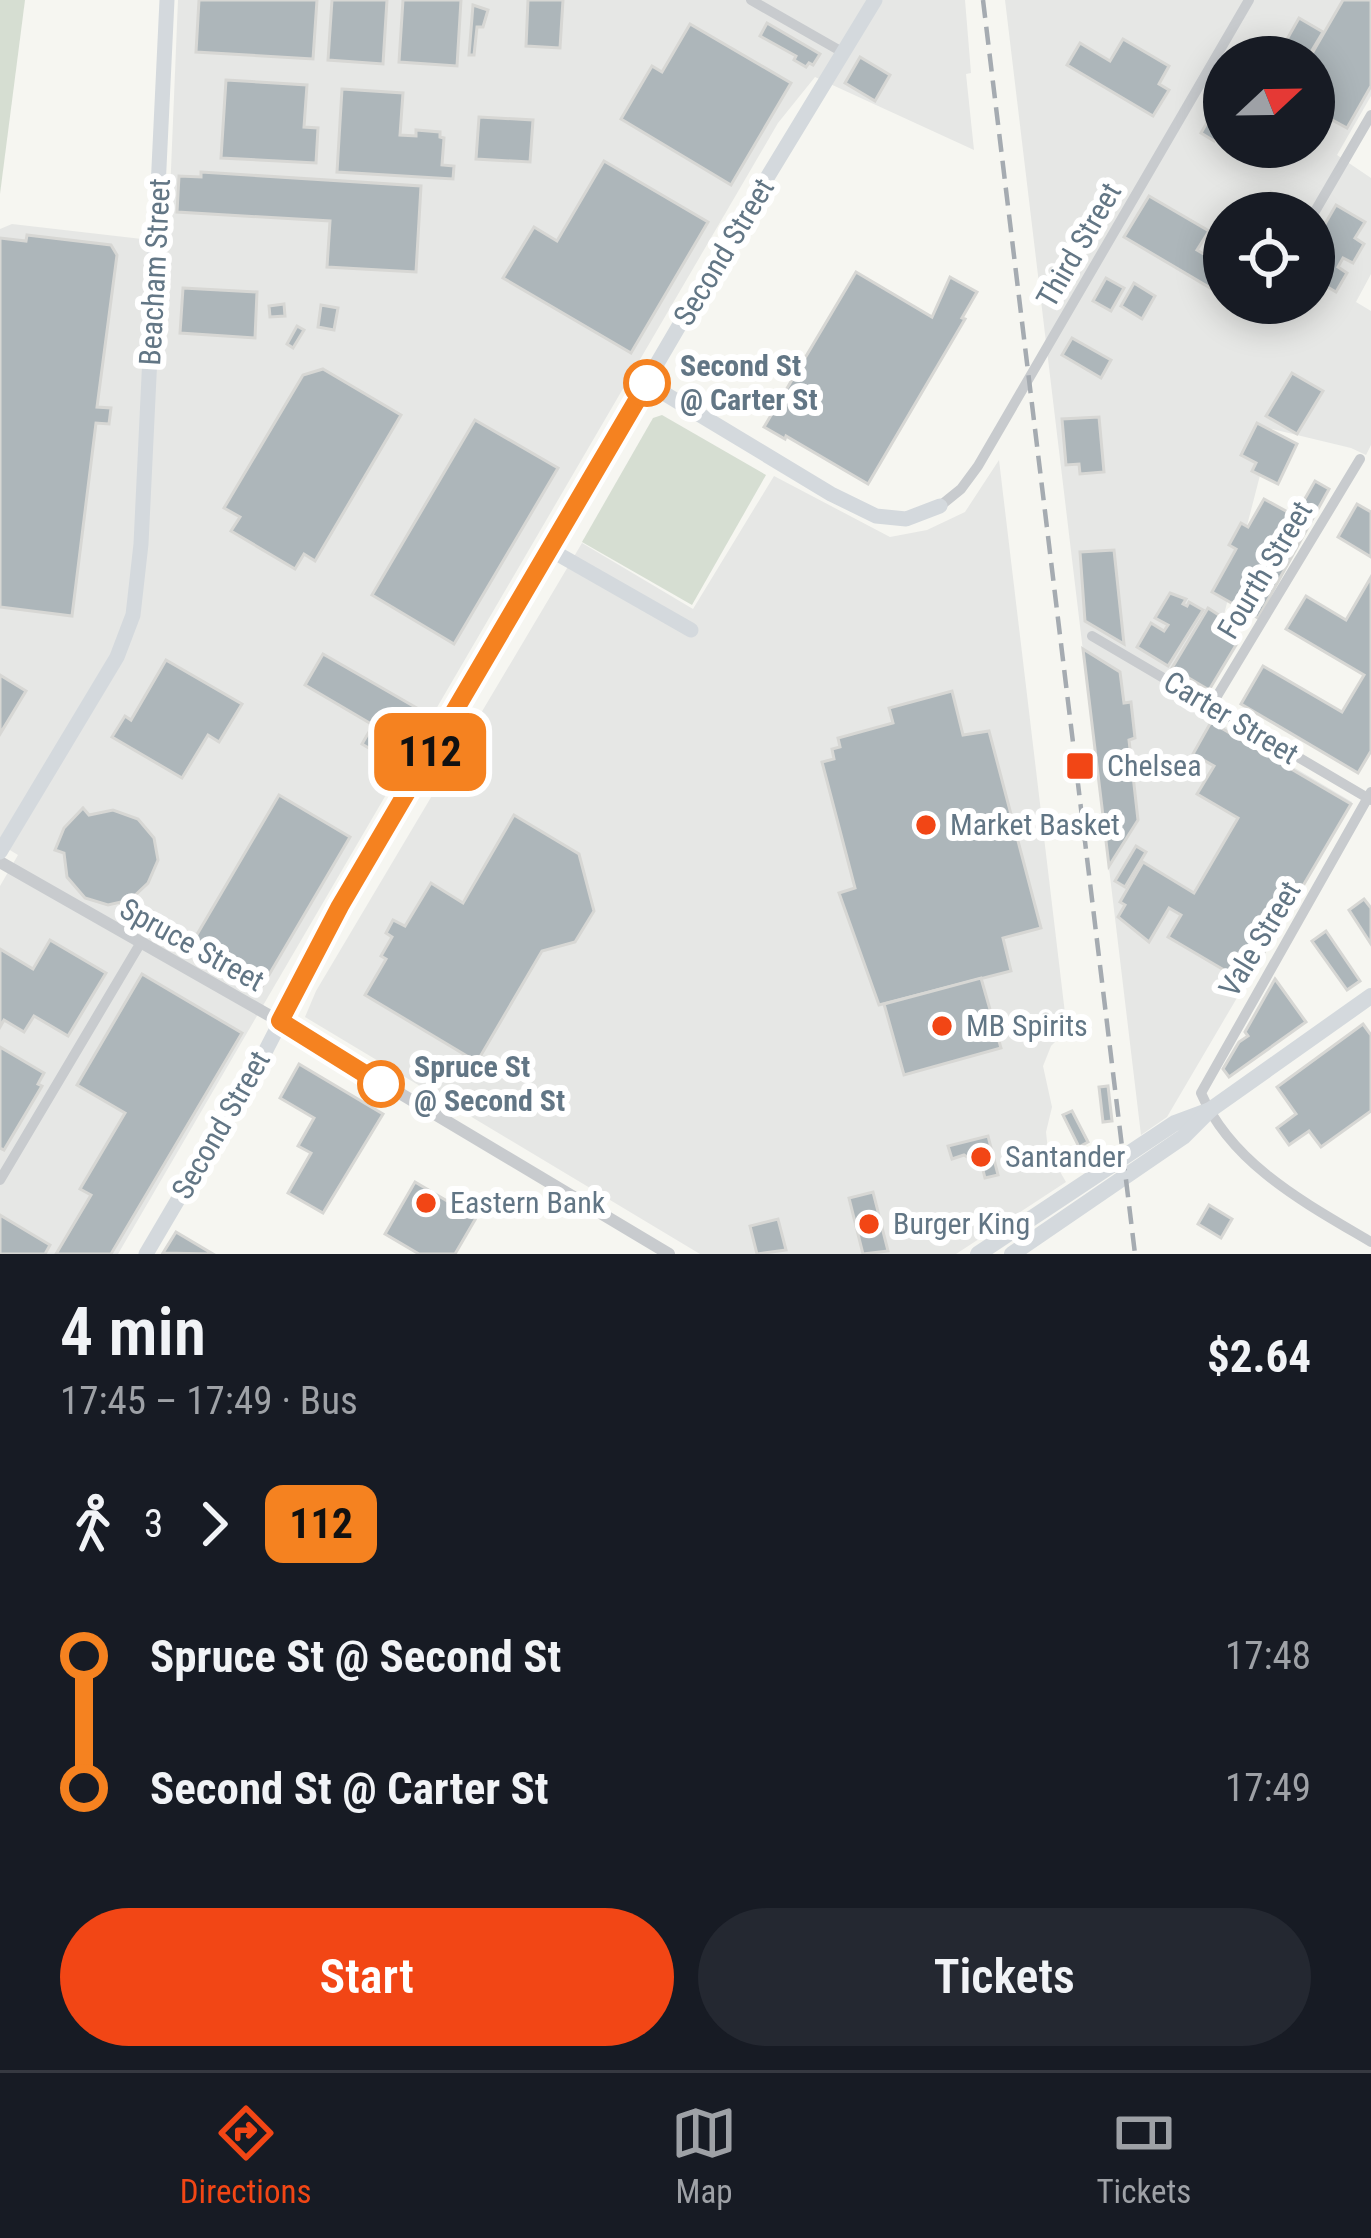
<!DOCTYPE html>
<html lang="en">
<head>
<meta charset="utf-8">
<style>
	:root { --surface:#171b24; --page:#242831; --text:#f1f3f6; --muted:#9ea1a6; --line:#363941; --accent:#f24615 }
	body { margin:0; font-family:"Roboto Condensed",sans-serif; background:var(--page); color:var(--text); height:100vh; display:flex; flex-direction:column; font-size:45px; white-space:nowrap }
	* { box-sizing:border-box; margin:0 }
	p { font-size:39px; color:var(--muted) }
	.icon { flex:none; width:66px; height:66px; fill:none; stroke:currentColor; stroke-width:2; stroke-linecap:round; stroke-linejoin:round }
	.map { position:relative; height:1254px; overflow:hidden }
	.panel { display:flex; flex-direction:column; background:var(--surface); flex:1 }
	.panel>* { flex:none }
	.badge { padding:0 24px; border-radius:18px; font-size:42px; line-height:78px }
	.needle { width:78px; rotate:68deg }
	.fabs { position:absolute; left:1203px; top:36px; display:grid; gap:24px }
	.fabs a { display:grid; place-items:center; width:132px; height:132px; border-radius:50%; background:var(--surface); box-shadow:0 6px 30px #0003; font-size:60px }
	.map>.badge { position:absolute; translate:-50% -50%; box-shadow:0 0 0 6px #fff }
	.legs { display:flex; align-items:center; gap:18px; height:132px; padding:0 60px; font-size:39px }
	.legs p { margin-inline-start:auto }
	.head { display:flex; align-items:center; justify-content:space-between; height:204px; padding:0 60px }
	h1 { font-size:66px; font-weight:600; line-height:90px }
	.cta { display:flex; gap:24px; margin-top:auto; padding:24px 60px }
	.cta a { flex:1; height:138px; border-radius:72px; background:var(--accent); color:#fff; font-size:48px; font-weight:600; line-height:138px; text-align:center }
	.cta a+a { background:var(--page); color:var(--text) }
	ul { padding:0 60px; list-style:none }
	li { display:flex; align-items:center; gap:42px; height:132px; font-size:45px }
	li i { display:grid; place-items:center; width:18px; height:100%; margin:0 15px; background:currentColor }
	li i::after { content:''; width:30px; height:30px; margin:-15px; border:9px solid; border-radius:50%; background:var(--surface) }
	li p { margin-inline-start:auto }
	li:first-child i { background:linear-gradient(#0000 50%,currentColor 0) }
	li:last-child i { background:linear-gradient(currentColor 50%,#0000 0) }
	.tabs { display:flex; justify-content:space-around; align-items:center; height:168px; border-top:3px solid var(--line); background:var(--surface); font-size:33px; color:var(--muted) }
	.tabs a { display:grid; justify-items:center; gap:6px }
	.tabs .active { color:var(--accent) }
	.map>svg:first-child { display:block }
</style>
</head>
<body>
<div class="map">
<svg width="1371" height="1254" viewBox="0 0 1371 1254">
	<rect width="100%" height="100%" fill="#f6f6f1"/>
	<g fill="#e6e7e5" fill-rule="evenodd">
		<path d="M178,0H965L971,73L966,74L974,150L815,77L778,123L118,1254H0V886L18,855L0,844V229L12,224L168,242Z"/>
		<path d="M1005,0H1371V96L1337,155L1371,178V274L1356,302L1371,311V445L1366,455L1351,448L1272,429L1199,711L1352,802L1167,1117L1141,1135ZM1224,57H1314V147H1224ZM1224,213H1314V303H1224Z"/>
		<path d="M999,460L1067,1030L1051,1046L1043,1066L1052,1107L1046,1132L1048,1151L1066,1182L956,1254H700L305,1017L316,991L582,543L693,609L774,476L890,537L927,530L965,512Z"/>
	</g>
	<g fill="#d6ded2">
		<path d="M0,0H25L0,194Z"/>
		<path d="M662,415L766,475L692,605L582,542L653,418Z"/>
	</g>
	<g fill="#adb6ba" stroke="#d7d7d4" stroke-width="3">
		<path d="M199,0H317L313,59L196,52Z"/>
		<path d="M332,0H387L383,64L328,60Z"/>
		<path d="M403,0H461L457,66L399,62Z"/>
		<path d="M528,0H563L560,48L526,46Z"/>
		<path d="M1343,0H1371V86L1347,128L1314,110V57H1310Z"/>
		<path d="M473,5L488,10L483,27H477L474,55H469Z"/>
		<path d="M1299,18L1323,32L1308,57H1277Z"/>
		<path d="M767,23L820,54L813,65L809,63L806,67L794,60L796,56L760,36Z"/>
		<path d="M690,24L791,83L731,185L621,119L652,66L662,72Z"/>
		<path d="M1123,39L1169,66L1159,84L1169,90L1153,116L1067,65L1080,43L1110,61Z"/>
		<path d="M860,57L890,75L875,101L845,83Z"/>
		<path d="M226,80L307,85L304,127L318,128L316,163L221,158Z"/>
		<path d="M342,89L403,93L400,135L416,136V130L440,132V137L444,138L442,165L454,166L453,179L337,172Z"/>
		<path d="M1224,93V126L1210,118Z"/>
		<path d="M479,117L533,120L530,162L476,159Z"/>
		<path d="M1208,121L1221,129L1214,141L1201,133Z"/>
		<path d="M604,161L708,222L631,353L503,278L534,227L557,241Z"/>
		<path d="M201,172L421,186L416,272L327,267L330,221L177,212L179,176L201,177Z"/>
		<path d="M1271,192L1302,210L1300,213H1270L1262,208Z"/>
		<path d="M1149,196L1209,231L1197,250L1224,266V296L1124,237Z"/>
		<path d="M1336,205L1365,222L1355,238L1364,244L1353,263L1343,258L1338,267L1347,273L1336,292L1314,279V243Z"/>
		<path d="M27,235L111,245L117,255L97,407L111,408L109,424L96,423L72,616L0,607V238L26,241Z"/>
		<path d="M856,272L932,317L950,277L977,292L962,318L965,319L868,484L786,436L785,439L764,427Z"/>
		<path d="M1106,278L1124,288L1111,311L1093,301Z"/>
		<path d="M1314,281L1325,288L1316,303L1314,302Z"/>
		<path d="M1134,283L1155,296L1142,319L1121,306Z"/>
		<path d="M183,288L257,292L255,338L180,333Z"/>
		<path d="M284,304L285,316L270,317L269,306Z"/>
		<path d="M321,305L338,308L334,330L318,327Z"/>
		<path d="M297,326L304,330L293,348L287,344Z"/>
		<path d="M1072,338L1111,360L1101,378L1062,355Z"/>
		<path d="M323,369L401,415L315,561L304,554L295,569L231,531L240,517L224,508L303,375Z"/>
		<path d="M1292,373L1323,391L1297,434L1266,416Z"/>
		<path d="M1099,417L1104,472L1080,474L1079,464L1066,465L1062,419Z"/>
		<path d="M475,420L558,468L454,644L372,595Z"/>
		<path d="M1257,423L1297,444L1278,484L1252,471L1256,463L1241,455Z"/>
		<path d="M1315,481L1329,489L1258,618L1212,592L1236,549L1229,545L1241,523L1248,527L1264,499L1295,516Z"/>
		<path d="M1357,504L1371,512V557L1338,537Z"/>
		<path d="M1114,550L1124,644L1085,621L1080,552Z"/>
		<path d="M1371,577V751L1358,773L1241,704L1263,666L1342,712L1364,675L1286,629L1306,596L1346,620Z"/>
		<path d="M1170,593L1186,599L1183,604L1187,606L1189,602L1203,610L1168,666L1137,647L1151,623L1164,631L1168,625L1155,618Z"/>
		<path d="M1208,608L1225,619L1219,628L1239,640L1209,690L1172,668Z"/>
		<path d="M1083,649L1120,672L1124,703L1131,702L1135,738L1129,740L1138,820L1109,866Z"/>
		<path d="M323,654L422,711L392,762L362,744L373,725L305,685Z"/>
		<path d="M166,660L242,704L219,742L208,735L182,778L112,737L125,716L131,720Z"/>
		<path d="M0,675L26,691L0,734Z"/>
		<path d="M952,691L963,735L989,731L1041,928L1003,938L1011,971L879,1005L839,893L855,888L822,762L834,759L832,749L840,747L838,738L893,723L889,708Z"/>
		<path d="M1211,722L1351,804L1246,983L1168,937L1181,915L1169,908L1149,942L1118,917L1125,905L1120,902L1143,862L1194,893L1238,818L1197,794L1214,766L1193,754Z"/>
		<path d="M279,795L350,837L263,985L192,943Z"/>
		<path d="M83,808L89,815L113,810L138,819L154,838L158,860L148,883L130,900L108,905L85,898L67,877L64,853L55,850L64,828Z"/>
		<path d="M514,815L579,854L594,911L575,942L542,951L477,1062L365,995L386,959L381,956L392,937L386,933L393,920L405,926L431,883L463,903Z"/>
		<path d="M1136,846L1146,852L1125,887L1115,881Z"/>
		<path d="M1364,899L1371,908V944L1349,910Z"/>
		<path d="M1326,931L1360,981L1347,990L1312,941Z"/>
		<path d="M50,940L106,973L68,1036L34,1016L24,1032L4,1020L0,1027V949L33,969Z"/>
		<path d="M142,974L242,1033L111,1254H56L91,1195L80,1189L125,1113L77,1085Z"/>
		<path d="M981,978L1001,1048L904,1075L884,1004Z"/>
		<path d="M1275,979L1306,1022L1229,1077L1223,1069L1239,1042L1248,1036L1245,1032Z"/>
		<path d="M1363,1024L1371,1035V1111L1321,1147L1309,1131L1289,1145L1277,1128L1296,1114L1277,1087Z"/>
		<path d="M0,1047L44,1073L38,1084L42,1086L4,1150L0,1148Z"/>
		<path d="M299,1064L383,1114L323,1213L288,1193L311,1153L298,1146L314,1118L280,1098Z"/>
		<path d="M1108,1086L1112,1121L1103,1122L1099,1087Z"/>
		<path d="M1072,1111L1088,1142L1079,1147L1063,1115Z"/>
		<path d="M988,1136L998,1175L985,1178L982,1166L964,1155L952,1159L948,1146Z"/>
		<path d="M415,1182L476,1218L455,1254H419L385,1234Z"/>
		<path d="M873,1192L888,1251L863,1254L849,1198Z"/>
		<path d="M1209,1205L1232,1219L1221,1238L1198,1224Z"/>
		<path d="M0,1215L50,1245L45,1254H0Z"/>
		<path d="M778,1219L786,1250L757,1254L750,1226Z"/>
		<path d="M176,1232L213,1254L163,1253Z"/>
	</g>
	<g fill="none" stroke-linecap="round" stroke-linejoin="round">
		<g stroke="#c8cbce" stroke-width="10">
			<path d="M751,0L844,53"/>
			<path d="M1314,213L1371,115"/>
			<path d="M940,506L961,489L978,466L1249,0"/>
			<path d="M1092,636L1371,800"/>
			<path d="M1211,706L1360,459"/>
			<path d="M1371,792L1201,1093C1232,1165 1307,1204 1371,1242"/>
			<path d="M0,1180L140,944"/>
		</g>
		<path stroke="#c8cbce" stroke-width="12" d="M0,862L279,1021L669,1254"/>
		<g stroke="#d4d9dd" stroke-width="15">
			<path d="M647,383L831,494L876,516L906,519L940,506"/>
			<path d="M549,549L691,630"/>
			<path d="M0,852L117,657L133,615L141,544L167,0"/>
			<path d="M146,1254L266,1050L340,906L731,237L875,0"/>
		</g>
		<g stroke="#d4d9dd" stroke-width="16">
			<path d="M978,1254L1175,1123L1210,1110"/>
			<path d="M1012,1254L1183,1137L1210,1110L1371,996"/>
		</g>
		<path stroke="#a5abb1" stroke-width="4.5" stroke-dasharray="18 9" stroke-linecap="butt" d="M983,0L1135,1254"/>
	</g>
	<g fill="none" stroke-linecap="round" stroke-linejoin="round">
		<defs>
			<path id="line-1" d="M381,1084L280,1021L340,906L647,383"/>
		</defs>
		<use href="#line-1" stroke="#fff" stroke-width="27"/>
		<use href="#line-1" stroke="#f58220" stroke-width="18"/>
	</g>
	<g fill="#fff" stroke="#f58220" stroke-width="6">
		<circle cx="647" cy="383" r="21"/>
		<circle cx="381" cy="1084" r="21"/>
	</g>
	<g fill="#f24615" stroke="#fff" stroke-width="4.5">
		<rect x="1065" y="751" width="30" height="30" rx="6"/>
		<circle cx="926" cy="825" r="12"/>
		<circle cx="942" cy="1026" r="12"/>
		<circle cx="981" cy="1157" r="12"/>
		<circle cx="426" cy="1203" r="12"/>
		<circle cx="869" cy="1224" r="12"/>
	</g>
	<g text-anchor="middle" stroke-width="12" stroke-linejoin="round" paint-order="stroke">
		<g font-size="30" fill="#627685" stroke="#fff">
			<text transform="translate(1079 245) rotate(-60)" y="10">Third Street</text>
			<text transform="translate(724 252) rotate(-59)" y="10">Second Street</text>
			<text transform="translate(155 272) rotate(-87)" y="10">Beacham Street</text>
			<text transform="translate(1265 570) rotate(-59)" y="10">Fourth Street</text>
			<text transform="translate(1231 718) rotate(31)" y="10">Carter Street</text>
			<text transform="translate(1260 939) rotate(-59)" y="10">Vale Street</text>
			<text transform="translate(192 945) rotate(29)" y="10">Spruce Street</text>
			<text transform="translate(221 1125) rotate(-60)" y="10">Second Street</text>
		</g>
		<g font-size="30" font-weight="bold" fill="#627685" stroke="#fff" text-anchor="start">
			<text x="680" y="376">Second St<tspan x="680" dy="34">@ Carter St</tspan></text>
			<text x="414" y="1077">Spruce St<tspan x="414" dy="34">@ Second St</tspan></text>
		</g>
		<g font-size="30" fill="#627685" stroke="#fff" text-anchor="start">
			<text x="1107" y="776">Chelsea</text>
			<text x="950" y="835">Market Basket</text>
			<text x="966" y="1036">MB Spirits</text>
			<text x="1005" y="1167">Santander</text>
			<text x="450" y="1213">Eastern Bank</text>
			<text x="893" y="1234">Burger King</text>
		</g>
	</g>
</svg>
<div class="fabs">
<a><svg class="needle" viewBox="-14 -14 28 28"><path d="M0-13l5 13h-10z" fill="#e53935"/><path d="M0 13l5-13h-10z" fill="#9ea1a6"/></svg></a>
<a><svg class="icon" aria-label="locate" viewBox="0 0 24 24"><circle cx="12" cy="12" r="6"/><path d="M12 2v4M12 18v4M2 12h4M18 12h4"/></svg></a>
</div>
<b class="badge" style="left:430px;top:752px;background:#f58220;color:#111">112</b>
</div>
<section class="panel">
<div class="head"><div><h1>4 min</h1><p>17:45 – 17:49 · Bus</p></div><b>$2.64</b></div>
<div class="legs"><svg class="icon" aria-label="walk" viewBox="0 0 24 24"><circle cx="13" cy="4" r="2"/><path d="M13 8l-2 6 4 7M11 14l-3 7M7 12l3-4h3l4 4"/></svg>3<svg class="icon" aria-label="forward" viewBox="0 0 24 24"><path d="M9 5l7 7-7 7"/></svg><b class="badge" style="background:#f58220;color:#111">112</b></div>
<ul>
<li><i style="color:#f58220"></i><b>Spruce St @ Second St</b><p>17:48</p></li>
<li><i style="color:#f58220"></i><b>Second St @ Carter St</b><p>17:49</p></li>
</ul>
<div class="cta"><a>Start</a><a>Tickets</a></div>
</section>
<nav class="tabs">
<a class="active"><svg class="icon" aria-label="directions" viewBox="0 0 24 24"><path d="M12 3l9 9-9 9-9-9zM9 14v-3h6M13 9l2 2-2 2"/></svg>Directions</a>
<a><svg class="icon" aria-label="map" viewBox="0 0 24 24"><path d="M3 6l6-2 6 2 6-2v14l-6 2-6-2-6 2zM9 4v14M15 6v14"/></svg>Map</a>
<a><svg class="icon" aria-label="tickets" viewBox="0 0 24 24"><path d="M3 7h18v10H3zM15 7v10"/></svg>Tickets</a>
</nav>
</body>
</html>
